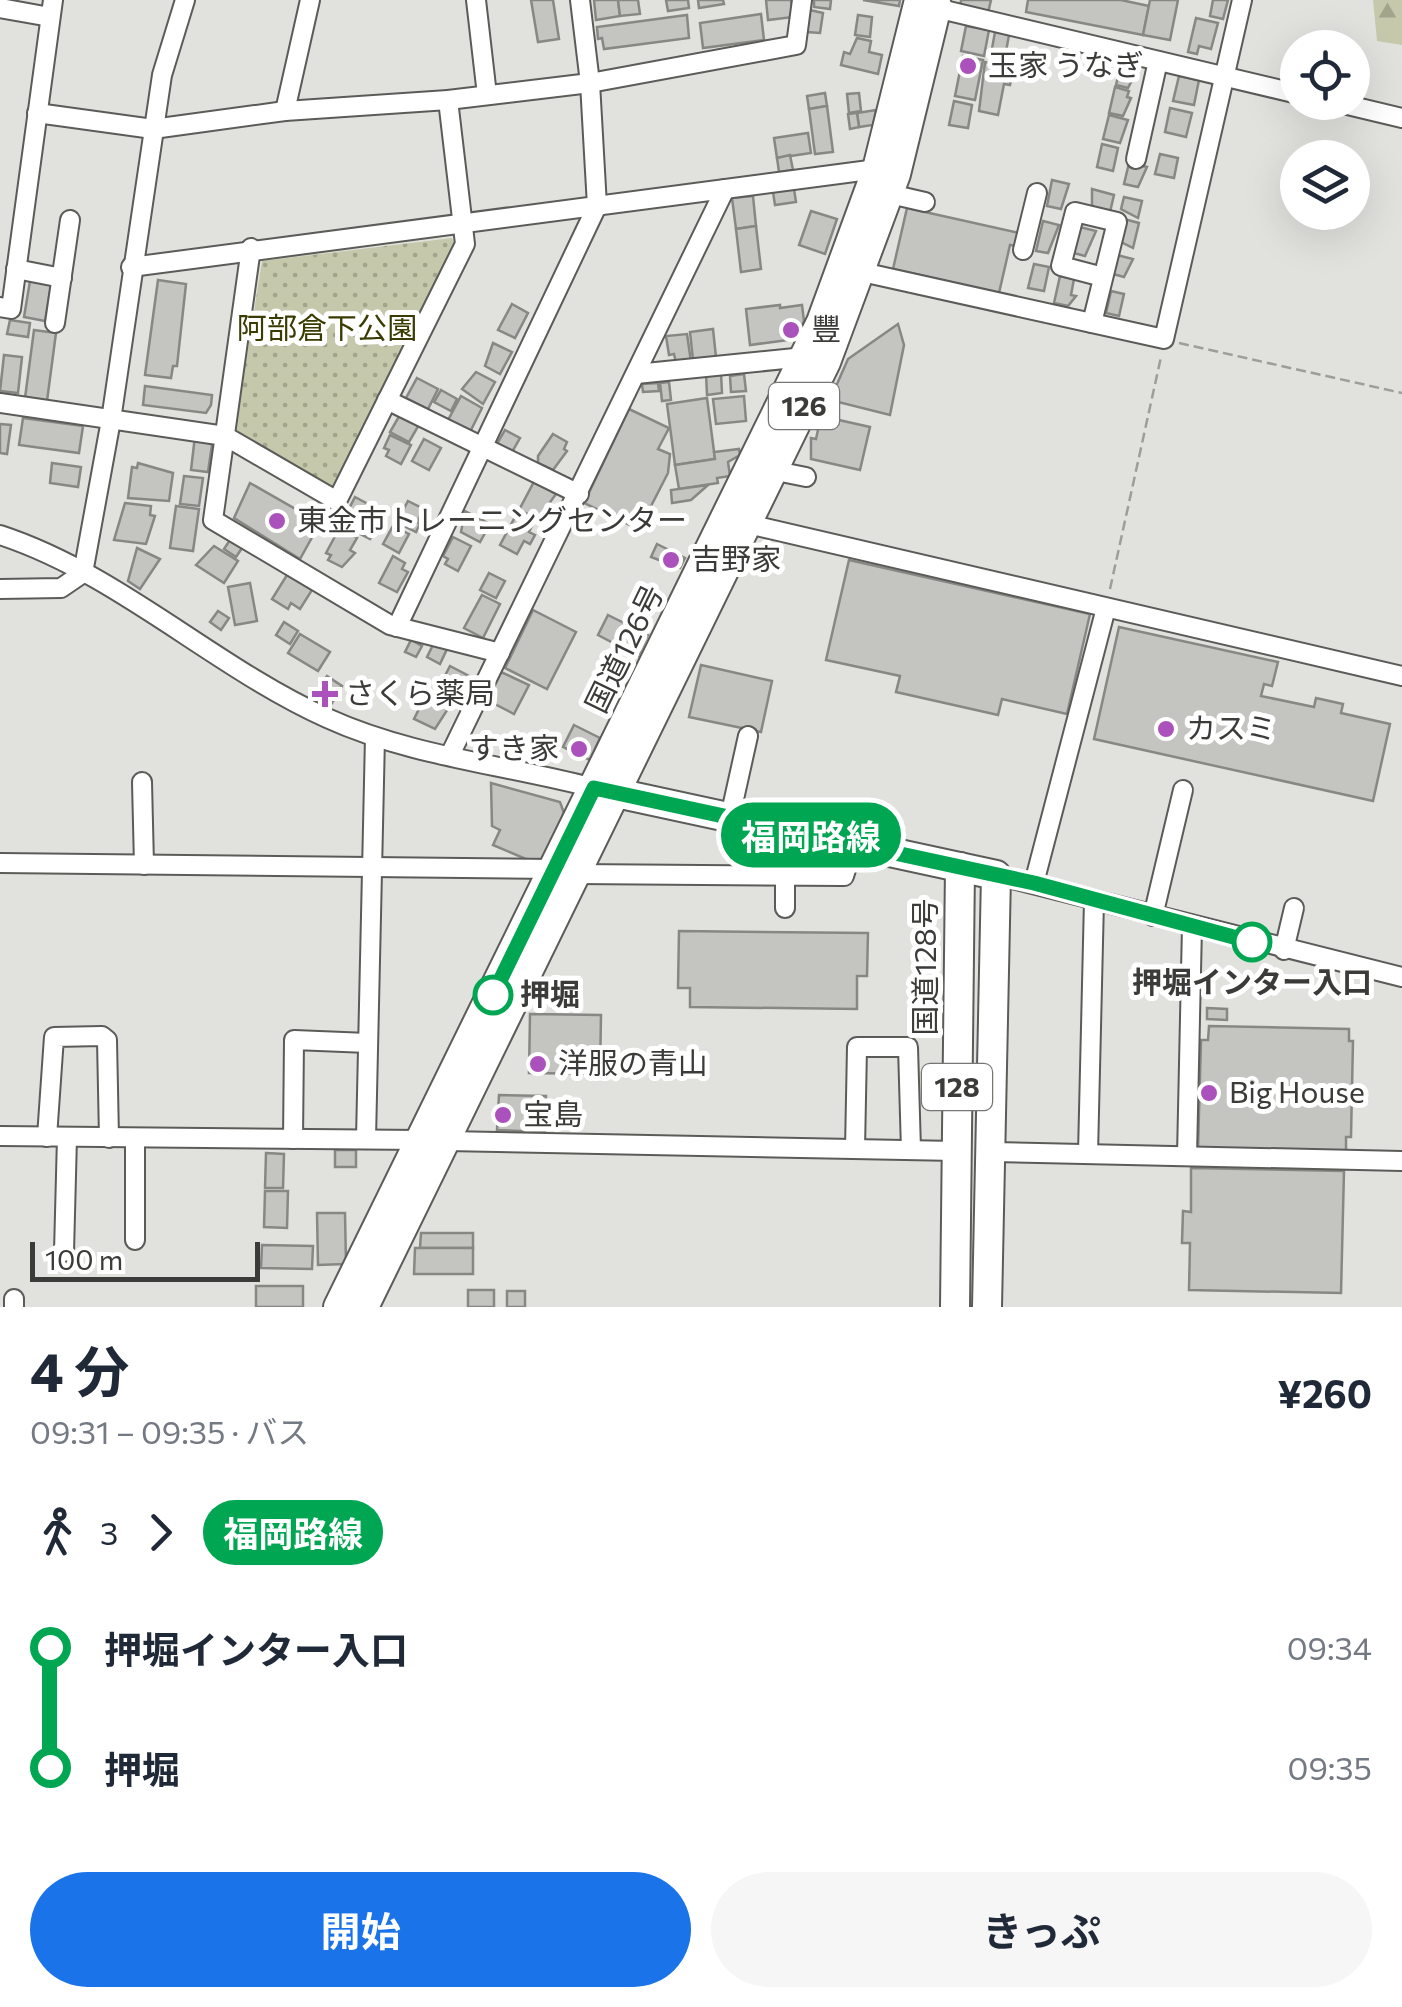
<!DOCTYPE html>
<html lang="ja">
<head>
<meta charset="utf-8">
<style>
	:root { --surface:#fff; --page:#f6f6f7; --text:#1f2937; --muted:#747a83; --accent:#1a73e8 }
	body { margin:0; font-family:Commissioner,"Noto Sans JP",sans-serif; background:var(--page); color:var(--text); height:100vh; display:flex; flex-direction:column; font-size:38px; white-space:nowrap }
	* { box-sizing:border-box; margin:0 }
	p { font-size:32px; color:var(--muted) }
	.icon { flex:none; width:55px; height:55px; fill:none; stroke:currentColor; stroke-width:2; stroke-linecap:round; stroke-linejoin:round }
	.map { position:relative; height:1307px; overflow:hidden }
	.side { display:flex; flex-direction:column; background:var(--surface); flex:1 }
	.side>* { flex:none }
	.badge { padding:0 20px; border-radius:32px; font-size:35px; line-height:65px }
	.fabs { position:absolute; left:1280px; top:30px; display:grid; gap:20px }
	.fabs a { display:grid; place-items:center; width:90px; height:90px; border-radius:50%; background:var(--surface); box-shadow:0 10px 40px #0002; font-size:50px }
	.scale { position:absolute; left:30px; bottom:25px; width:230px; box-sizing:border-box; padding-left:10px; border:5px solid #3b3b39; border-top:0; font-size:28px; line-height:35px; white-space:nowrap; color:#3b3b39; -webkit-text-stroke:8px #fff; paint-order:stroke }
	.map>.badge { position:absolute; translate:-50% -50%; box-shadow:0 0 0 5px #fff }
	.legs { display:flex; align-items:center; gap:15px; height:110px; padding:0 30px; font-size:32px }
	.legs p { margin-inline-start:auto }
	.overview { display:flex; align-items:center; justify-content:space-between; height:170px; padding:0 30px }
	h1 { font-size:55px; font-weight:700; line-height:75px }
	.button { display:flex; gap:20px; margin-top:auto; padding:20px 30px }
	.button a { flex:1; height:115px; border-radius:60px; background:var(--accent); color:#fff; font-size:40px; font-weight:700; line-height:115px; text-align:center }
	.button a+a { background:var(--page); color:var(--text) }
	ul { padding:0 30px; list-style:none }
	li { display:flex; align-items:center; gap:35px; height:120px; font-size:38px }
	li i { display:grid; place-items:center; width:15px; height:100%; margin:0 12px; background:currentColor }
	li i::after { content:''; width:25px; height:25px; margin:-12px; border:8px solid; border-radius:50%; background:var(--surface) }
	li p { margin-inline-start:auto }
	li:first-child i { background:linear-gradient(#0000 50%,currentColor 0) }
	li:last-child i { background:linear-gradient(currentColor 50%,#0000 0) }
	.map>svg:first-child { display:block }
</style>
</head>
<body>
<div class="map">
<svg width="1402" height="1307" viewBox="0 0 1402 1307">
	<defs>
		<pattern id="forest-firs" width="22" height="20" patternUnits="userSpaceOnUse" patternTransform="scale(2.5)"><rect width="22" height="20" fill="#c6c8ab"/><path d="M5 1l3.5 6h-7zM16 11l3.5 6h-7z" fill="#a2a48c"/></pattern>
		<pattern id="park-dots" width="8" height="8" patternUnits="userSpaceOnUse" patternTransform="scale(2.5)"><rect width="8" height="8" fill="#c6c8ab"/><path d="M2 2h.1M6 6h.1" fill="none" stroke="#a2a48c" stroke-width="1.8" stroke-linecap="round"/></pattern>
	</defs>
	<rect width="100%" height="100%" fill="#e1e2dd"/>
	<path fill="url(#forest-firs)" d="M1373,0H1402V45L1377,41Z"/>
	<path fill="url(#park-dots)" d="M452,238L454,244L334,488L235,431L262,261Z"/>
	<g fill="#c4c4c0" stroke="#878884" stroke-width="2.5">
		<path d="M531,0H553L559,39L538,42Z"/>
		<path d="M594,0H618L620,16L596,20Z"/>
		<path d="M618,0H638L640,14L620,16Z"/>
		<path d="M666,0H688L689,8L668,11Z"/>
		<path d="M698,0H723L724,4L699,8Z"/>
		<path d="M766,0H791L793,17L768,20Z"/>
		<path d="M814,0H831L830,9L814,7Z"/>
		<path d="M863,0H900L899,6Z"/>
		<path d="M961,0H991L988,13L960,7Z"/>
		<path d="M1028,0H1121L1149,6L1143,35L1026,12Z"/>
		<path d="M1150,0H1178L1170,40L1143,35Z"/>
		<path d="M1213,0H1228L1223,19L1210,16Z"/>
		<path d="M810,10L823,13L820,33L807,32Z"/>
		<path d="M761,14L764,40L703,48L700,23Z"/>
		<path d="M687,15L689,38L604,49L602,38L598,39L597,27Z"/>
		<path d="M858,15L872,17L870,37L855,35Z"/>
		<path d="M1196,18L1218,23L1211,49L1199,46L1197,54L1188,52Z"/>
		<path d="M966,26L989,30L984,56L961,51Z"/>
		<path d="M995,32L1009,35L1005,57L991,54Z"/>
		<path d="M857,38L871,41L869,52L882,55L878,74L841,65L844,52L850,54Z"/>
		<path d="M963,56L983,60L975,100L955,96Z"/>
		<path d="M985,62L1008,66L1006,74L1012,75L1010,85L1004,84L998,115L979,111Z"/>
		<path d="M1121,64L1138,68L1128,88L1116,85Z"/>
		<path d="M1179,76L1199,80L1194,105L1173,101Z"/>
		<path d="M1115,87L1129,91L1127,97L1131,98L1123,116L1109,113Z"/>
		<path d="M825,93L827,106L809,109L807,96Z"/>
		<path d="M859,93L861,111L849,113L847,94Z"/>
		<path d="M954,101L972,105L968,128L949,125Z"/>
		<path d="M827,106L833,152L815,154L809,109Z"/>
		<path d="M1170,108L1192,113L1186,137L1165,132Z"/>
		<path d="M876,110L873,125L859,127L857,113Z"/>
		<path d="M857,113L859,127L850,129L848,114Z"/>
		<path d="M1109,115L1128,120L1120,143L1103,139Z"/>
		<path d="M808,133L811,153L777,158L774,138Z"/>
		<path d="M1102,144L1118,148L1113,171L1097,167Z"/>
		<path d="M1160,154L1178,158L1174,178L1155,174Z"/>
		<path d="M790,155L793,170L779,172L777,158Z"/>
		<path d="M1129,163L1147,167L1138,187L1124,184Z"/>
		<path d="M1052,180L1069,184L1061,209L1047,206Z"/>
		<path d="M794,189L796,202L775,205L773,192Z"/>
		<path d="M1092,189L1114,195L1110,212L1092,208Z"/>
		<path d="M753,196L756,226L736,229L732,198Z"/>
		<path d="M1124,197L1142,201L1138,218L1121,209Z"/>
		<path d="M907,208L1019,233L1016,246L1010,245L999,293L893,269Z"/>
		<path d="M811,211L837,219L825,254L799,245Z"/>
		<path d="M1124,219L1139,223L1133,248L1119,241Z"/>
		<path d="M1043,221L1059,225L1048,253L1036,251Z"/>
		<path d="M756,226L761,269L741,272L736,229Z"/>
		<path d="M1076,226L1096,231L1085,256L1070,252Z"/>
		<path d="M1117,255L1133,259L1124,277L1113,274Z"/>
		<path d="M1034,264L1049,267L1044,291L1028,288Z"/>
		<path d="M1060,276L1074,279L1071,295L1076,296L1068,306L1054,303Z"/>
		<path d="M158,280L186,284L177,366H173L171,378L145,375Z"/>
		<path d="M30,281L51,285L45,321L24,317Z"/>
		<path d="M1111,291L1124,294L1119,316L1106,313Z"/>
		<path d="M512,304L528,313L515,338L498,330Z"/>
		<path d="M780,305V308L802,305L804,321L795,339L750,345L746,309Z"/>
		<path d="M10,320L30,323L28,337L7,334Z"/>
		<path d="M898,324L904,345L890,415L830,400L848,359Z"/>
		<path d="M713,329L716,357L693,360L690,332Z"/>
		<path d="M34,330L56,333L47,401L25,398Z"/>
		<path d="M687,334L691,362L676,363L674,354L669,355L666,336Z"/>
		<path d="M493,343L512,352L500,374L485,366Z"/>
		<path d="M4,355L22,357L18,393L0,391Z"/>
		<path d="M476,372L495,382L483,404L462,389Z"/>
		<path d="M721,373L722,393L707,395L706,374Z"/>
		<path d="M744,374L746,391L731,392L730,376Z"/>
		<path d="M417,378L438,389L428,409L406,398Z"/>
		<path d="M669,382L671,400L662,401L660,383Z"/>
		<path d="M658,383L659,391L643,392L642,384Z"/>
		<path d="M145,386L212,395L211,405L206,413L143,405Z"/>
		<path d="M441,390L457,399L451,411L434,402Z"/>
		<path d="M461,396L482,408L469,434L447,422Z"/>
		<path d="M744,396L746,421L716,424L713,399Z"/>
		<path d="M707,398L715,459L675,465L667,404Z"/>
		<path d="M629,409L669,428L658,449L670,454L668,473L648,512L634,527L584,503Z"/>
		<path d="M401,413L420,423L409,442L390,432Z"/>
		<path d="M821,416L870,427L860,470L811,459V438L816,439Z"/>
		<path d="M23,418L83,426L79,453L19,445Z"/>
		<path d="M0,424L11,425L7,454L0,453Z"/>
		<path d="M505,430L520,438L512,452L497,444Z"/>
		<path d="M553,434L567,442L564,449L567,451L553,470L538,463V456Z"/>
		<path d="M390,435L411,445L401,464L386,456L389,450L384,448Z"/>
		<path d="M195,436L213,438L208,472L191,470Z"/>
		<path d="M424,439L441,448L429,470L412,461Z"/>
		<path d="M739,449L740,455L728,462L730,476L717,478L718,483L679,489L675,465L715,459L714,452Z"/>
		<path d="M52,463L81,467L78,487L50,483Z"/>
		<path d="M138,463L173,473L169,501L128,498L132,467L137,468Z"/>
		<path d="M184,476L203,478L199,506L180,504Z"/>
		<path d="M536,478L554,487L552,492L556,494L538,519L519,510Z"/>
		<path d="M250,483L320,523L300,559L234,518Z"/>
		<path d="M708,485L691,500L672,503L671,490Z"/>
		<path d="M355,497L383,512L370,539L341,524Z"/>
		<path d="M408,501L424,509L417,522L401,514Z"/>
		<path d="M125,503L151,506L150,515L155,516L146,544L114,540Z"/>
		<path d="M176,506L199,509L193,551L170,548Z"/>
		<path d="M465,511L490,524L480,542L461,532Z"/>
		<path d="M401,514L420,524L416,532L396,522Z"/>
		<path d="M515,517L532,526L529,532L535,535L530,544L524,541L517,554L500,545Z"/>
		<path d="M393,526L409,534L399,553L383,544Z"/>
		<path d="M339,529L357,538L350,550L355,553L342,567L328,560L331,555L326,553Z"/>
		<path d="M453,537L471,546L458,571L445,564L448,559L443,556Z"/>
		<path d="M230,540L242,548L236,557L224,549Z"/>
		<path d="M657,544L685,558L680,568L651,557Z"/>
		<path d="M214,546L238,561L224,583L196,565Z"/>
		<path d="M137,548L160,559L140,589L128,581Z"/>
		<path d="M393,556L405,563L402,569L408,572L397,592L379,583Z"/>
		<path d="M849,560L1090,614L1067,714L1002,699L998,715L896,692L900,676L826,660Z"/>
		<path d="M489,573L505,581L496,598L480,590Z"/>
		<path d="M287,575L312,590L300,609L291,603L288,609L272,599Z"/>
		<path d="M250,583L257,621L235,625L228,587Z"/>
		<path d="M482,595L500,604L483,638L464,628Z"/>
		<path d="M533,610L576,632L547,689L505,668Z"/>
		<path d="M218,611L229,618L221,630L210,622Z"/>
		<path d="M608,615L648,635L638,656L598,635Z"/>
		<path d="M284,622L298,631L290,644L276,635Z"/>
		<path d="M1119,627L1278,662L1272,686L1264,684L1261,696L1314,707L1316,698L1343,704L1341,713L1390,724L1373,801L1094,739Z"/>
		<path d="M300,634L330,652L318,671L288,653Z"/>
		<path d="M411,640L422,646L416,657L405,652Z"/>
		<path d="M434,643L447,649L440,664L427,657Z"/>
		<path d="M701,665L772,681L761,732L689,717Z"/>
		<path d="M450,666L469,676L435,729L414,719L427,693L434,697Z"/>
		<path d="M501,672L529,685L514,714L487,700Z"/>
		<path d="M327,676L342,686L332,703L316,693Z"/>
		<path d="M574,725L600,738L590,760L563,747Z"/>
		<path d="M491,783L560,802L564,813L540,865L493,845L500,830L492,826Z"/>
		<path d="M679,931L868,933L867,976H857V1009L690,1007V988H678Z"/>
		<path d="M1207,1008L1227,1009V1020L1207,1019Z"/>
		<path d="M530,1014L601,1015L600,1074L529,1073Z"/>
		<path d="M1209,1026L1349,1029V1041H1353L1351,1137H1346V1152L1198,1149L1201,1040H1208Z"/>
		<path d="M499,1095L546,1096L545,1132L497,1130Z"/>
		<rect x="335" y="1150" width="21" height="17"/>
		<path d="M266,1153L284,1154L283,1188H265Z"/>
		<path d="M1191,1168L1344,1171L1341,1293L1189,1290L1190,1243H1182L1183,1211L1191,1212Z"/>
		<path d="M265,1191H288L287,1228L264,1227Z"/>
		<path d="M317,1213H345L346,1264L318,1265Z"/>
		<path d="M421,1233H473V1248H420Z"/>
		<path d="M262,1245L313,1246L312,1269L261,1268Z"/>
		<path d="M415,1248H473V1274H414Z"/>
		<rect x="256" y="1286" width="47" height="21"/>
		<rect x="468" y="1290" width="26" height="17"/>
		<rect x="507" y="1291" width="18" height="16"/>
	</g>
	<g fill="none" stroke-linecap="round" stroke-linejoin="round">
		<defs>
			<g id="minor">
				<path d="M476,0L487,95"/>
				<path d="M0,8L50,17"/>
				<path d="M936,8L1298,94"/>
				<path d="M1335,102L1402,118"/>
				<path d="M285,111L310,0"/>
				<path d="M37,113L153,129L285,111L448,100L590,83L796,45L802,0"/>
				<path d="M1136,159L1158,61"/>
				<path d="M890,194L925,202"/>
				<path d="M251,248L213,520L390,625L500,653"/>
				<path d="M1023,250L1037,193"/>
				<path d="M131,267L877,169"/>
				<path d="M16,269L62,278"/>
				<path d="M862,272L1164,339L1242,0"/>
				<path d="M0,307L11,309L53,0"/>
				<path d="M55,323L70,220"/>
				<path d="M1092,323L1117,222L1075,212L1061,266L1103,277"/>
				<path d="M636,374L805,357"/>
				<path d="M387,400L579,494"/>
				<path d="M0,403L225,436L337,501L465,244L448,100"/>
				<path d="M771,470L806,477"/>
				<path d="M744,523L1402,676"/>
				<path d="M0,535C119,574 214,667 327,718C410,756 506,765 594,788"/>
				<path d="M0,589L61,588L83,573L111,420L162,75L185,0"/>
				<path d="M397,627L597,206L590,83L580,0"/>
				<path d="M450,755L725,189"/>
				<path d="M142,782L144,865"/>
				<path d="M730,817L748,736"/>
				<path d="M0,863L555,869"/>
				<path d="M576,874L844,876L854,844"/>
				<path d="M996,875L1402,977"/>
				<path d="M1034,883L1106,608"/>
				<path d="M785,908V875"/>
				<path d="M1153,916L1183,790"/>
				<path d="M1284,950L1294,908"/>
				<path d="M0,1136L421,1140"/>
				<path d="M47,1137L54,1037L102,1036L107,1040L109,1138"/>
				<path d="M135,1138V1240"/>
				<path d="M293,1139L294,1040L368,1043"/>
				<path d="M366,1139L375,737"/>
				<path d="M447,1141L956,1151"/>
				<path d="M855,1149L857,1047H908L911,1150"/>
				<path d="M991,1152L1402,1161"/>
				<path d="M1088,1154L1094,900"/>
				<path d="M1187,1156L1192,926"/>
				<path d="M64,1252L67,1137"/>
				<path d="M14,1307V1299"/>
			</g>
			<g id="highway">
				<path d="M598,789L996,875L987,1307"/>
				<path d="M338,1307L821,322L877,169L919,0"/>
				<path d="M364,1307L826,362L896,174L937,6"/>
				<path d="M955,1307L960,867"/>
			</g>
		</defs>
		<use href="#minor" stroke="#5b5b58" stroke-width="22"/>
		<use href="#highway" stroke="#5b5b58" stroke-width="32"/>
		<g stroke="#9d9e9a" stroke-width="2.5" stroke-dasharray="10 5" stroke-linecap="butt">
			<path d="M1179,343L1402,393"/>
			<path d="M1110,589L1161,357"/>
		</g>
		<use href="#minor" stroke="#fff" stroke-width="18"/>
		<use href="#highway" stroke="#fff" stroke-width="28"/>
	</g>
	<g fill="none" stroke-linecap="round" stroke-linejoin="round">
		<defs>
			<path id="line-1" d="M493,995L594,788L1034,883L1252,942"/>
		</defs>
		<use href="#line-1" stroke="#fff" stroke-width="22"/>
		<use href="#line-1" stroke="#00a651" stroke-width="15"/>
	</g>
	<g fill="#ab51bc" stroke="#fff" stroke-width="4">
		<circle cx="968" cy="66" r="10"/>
		<circle cx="791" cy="330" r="10"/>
		<circle cx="277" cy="521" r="10"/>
		<circle cx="671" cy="560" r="10"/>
		<path d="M320 679h10v10h10v10h-10v10h-10v-10h-10v-10h10z"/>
		<circle cx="1166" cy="729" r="10"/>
		<circle cx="579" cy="749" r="10"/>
		<circle cx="538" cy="1064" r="10"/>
		<circle cx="1209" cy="1093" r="10"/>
		<circle cx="503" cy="1115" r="10"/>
	</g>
	<g fill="#fff" stroke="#00a651" stroke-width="5">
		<circle cx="1252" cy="942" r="18"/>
		<circle cx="493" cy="995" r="18"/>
	</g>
	<g text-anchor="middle" stroke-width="10" stroke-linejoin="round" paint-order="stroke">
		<g fill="#fff" stroke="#767674" stroke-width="2.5">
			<rect x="769" y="383" width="70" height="46" rx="8"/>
			<rect x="922" y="1064" width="70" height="46" rx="8"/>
		</g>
		<g font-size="28" font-weight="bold" fill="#3b3b39">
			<text x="804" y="416">126</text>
			<text x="957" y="1097">128</text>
		</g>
		<g font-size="30" fill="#3b3b39" stroke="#fff" text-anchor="start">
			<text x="988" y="76">玉家 うなぎ</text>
			<text x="811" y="340">豐</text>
			<text x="297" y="531">東金市トレーニングセンター</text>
			<text x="691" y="570">吉野家</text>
			<text x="345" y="704">さくら薬局</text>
			<text x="1186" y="739">カスミ</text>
			<text x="559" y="759" text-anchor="end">すき家</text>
			<text x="558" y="1074">洋服の青山</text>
			<text x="1229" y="1103">Big House</text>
			<text x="523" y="1125">宝島</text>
		</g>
		<g font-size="30" fill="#3a3b00" stroke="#fff">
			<text x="327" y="339">阿部倉下公園</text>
		</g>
		<g font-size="30" fill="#3b3b39" stroke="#fff">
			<text transform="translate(625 649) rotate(-64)" y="10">国道126号</text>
			<text transform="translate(926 967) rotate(-90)" y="10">国道128号</text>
		</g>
		<g font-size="30" font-weight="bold" fill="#3b3b39" stroke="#fff">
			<text x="1252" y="993">押堀インター入口</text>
			<text x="520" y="1005" text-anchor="start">押堀</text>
		</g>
	</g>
</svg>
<div class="fabs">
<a><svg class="icon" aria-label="locate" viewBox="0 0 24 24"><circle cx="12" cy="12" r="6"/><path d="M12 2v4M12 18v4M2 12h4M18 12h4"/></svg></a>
<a><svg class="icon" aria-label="layers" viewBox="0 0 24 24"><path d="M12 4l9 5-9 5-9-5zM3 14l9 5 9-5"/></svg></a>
</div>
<div class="scale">100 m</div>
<b class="badge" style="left:811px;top:835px;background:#00a651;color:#fff">福岡路線</b>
</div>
<section class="side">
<div class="overview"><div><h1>4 分</h1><p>09:31 – 09:35 · バス</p></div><b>¥260</b></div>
<div class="legs"><svg class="icon" aria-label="walk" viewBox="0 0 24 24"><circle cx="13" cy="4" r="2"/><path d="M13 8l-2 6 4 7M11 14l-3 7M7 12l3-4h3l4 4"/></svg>3<svg class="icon" aria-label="forward" viewBox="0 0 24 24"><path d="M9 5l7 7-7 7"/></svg><b class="badge" style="background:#00a651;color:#fff">福岡路線</b></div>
<ul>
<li><i style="color:#00a651"></i><b>押堀インター入口</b><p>09:34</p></li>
<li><i style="color:#00a651"></i><b>押堀</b><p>09:35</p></li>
</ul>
<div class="button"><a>開始</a><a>きっぷ</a></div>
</section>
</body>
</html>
